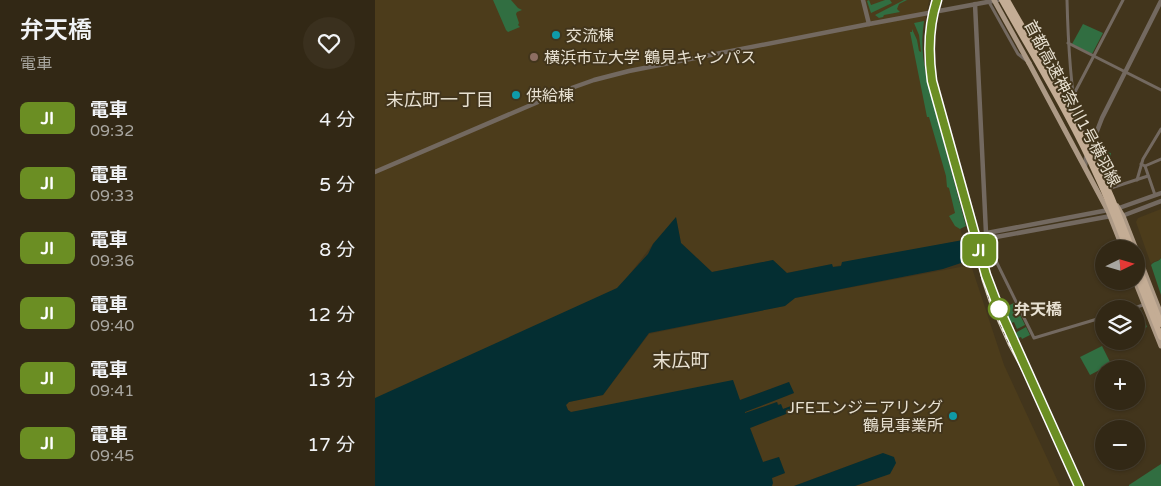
<!DOCTYPE html>
<html lang="ja">
<head>
<meta charset="utf-8">
<style>
	:root { --surface:#322815; --page:#3a301e; --text:#f1f3f6; --muted:#a8a6a0; --line:#4d4434 }
	body { margin:0; font-family:"Varela Round","Noto Sans JP",sans-serif; background:var(--page); color:var(--text); height:100vh; display:flex; flex-direction:column; font-size:19px; white-space:nowrap }
	* { box-sizing:border-box; margin:0 }
	p { font-size:16px; color:var(--muted) }
	.icon { flex:none; width:28px; height:28px; fill:none; stroke:currentColor; stroke-width:2; stroke-linecap:round; stroke-linejoin:round }
	.map { position:relative; flex:1; overflow:hidden }
	.side { display:flex; flex-direction:column; background:var(--surface); width:375px }
	.side>* { flex:none }
	.badge { padding:0 10px; border-radius:8px; font-size:18px; line-height:32px }
	.needle { width:32px; rotate:85deg }
	.fabs { position:absolute; left:720px; top:240px; display:grid; gap:10px }
	.fabs a { display:grid; place-items:center; width:50px; height:50px; border-radius:50%; background:var(--surface); box-shadow:0 1px 4px #0004,0 0 0 1px var(--line); font-size:25px }
	.map>.badge { position:absolute; translate:-50% -50%; box-shadow:0 0 0 2px #fff }
	.round { display:grid; place-items:center; flex:none; width:52px; height:52px; border-radius:26px; background:var(--page) }
	.overview { display:flex; align-items:center; justify-content:space-between; height:85px; padding:0 20px }
	h1 { font-size:24px; font-weight:600; line-height:38px }
	ul { padding:0; list-style:none }
	li { display:flex; align-items:center; gap:15px; height:65px; padding:0 20px }
	li div { flex:1 }
	li b { display:block; font-size:19px }
	li em { font-style:normal }
	li .badge { min-width:55px; font-weight:700; text-align:center }
	main { display:flex; flex:1; min-height:0 }
	.map>svg:first-child { display:block }
</style>
</head>
<body>
<main>
<section class="side">
<div class="overview"><div><h1>弁天橋</h1><p>電車</p></div><a class="round"><svg class="icon" aria-label="heart" viewBox="0 0 24 24"><path d="M12 20l-8-8c-3-5 5-10 8-4 3-6 11-1 8 4z"/></svg></a></div>
<ul>
<li><span class="badge" style="background:#6b8e23;color:#fff">JI</span><div><b>電車</b><p>09:32</p></div><em>4 分</em></li>
<li><span class="badge" style="background:#6b8e23;color:#fff">JI</span><div><b>電車</b><p>09:33</p></div><em>5 分</em></li>
<li><span class="badge" style="background:#6b8e23;color:#fff">JI</span><div><b>電車</b><p>09:36</p></div><em>8 分</em></li>
<li><span class="badge" style="background:#6b8e23;color:#fff">JI</span><div><b>電車</b><p>09:40</p></div><em>12 分</em></li>
<li><span class="badge" style="background:#6b8e23;color:#fff">JI</span><div><b>電車</b><p>09:41</p></div><em>13 分</em></li>
<li><span class="badge" style="background:#6b8e23;color:#fff">JI</span><div><b>電車</b><p>09:45</p></div><em>17 分</em></li>
</ul>
</section>
<div class="map">
<svg width="786" height="486" viewBox="0 0 786 486">
	<rect width="100%" height="100%" fill="#42351c"/>
	<g fill="#4c3c1b">
		<path d="M0,0H554L547,38V50L552,88L577,192L588,240L457,267V264L411,273L398,260L337,272L306,243L301,218L278,244L244,288L0,399Z"/>
		<path d="M786,209V257L784,260L778,262L776,264L761,222L763,218Z"/>
		<path d="M596,265L629,365L685,486H480L515,473L508,453L419,486H397V478L410,473L404,457L388,462L375,428L429,407L427,402L408,409L402,402L370,413V412L419,393L414,382L365,400L196,412L193,410L191,405L194,402L228,395L274,334L409,306L420,298Z"/>
	</g>
	<g fill="#316e41">
		<path d="M118,0H136L143,8L147,10L142,12L141,14L144,23L143,25L145,27L133,32L131,30Z"/>
		<path d="M494,0L496,5L510,0H515L517,3L496,13L492,1Z"/>
		<path d="M529,0H532L524,4L522,9L525,12L509,15L508,17L504,18L500,15Z"/>
		<path d="M549,21C545,48 549,66 555,92L591,226L585,229L580,226L574,216L580,213L574,188L572,187L571,176L554,117H552L535,32H537V29L542,40L544,51L546,52L544,35L539,23Z"/>
		<path d="M708,24L728,33L717,54L697,44Z"/>
		<path d="M724,151L736,153L734,164L736,166L735,170L731,171L727,161Z"/>
		<path d="M786,258V295L776,265C779,261 784,262 786,258Z"/>
		<path d="M639,303L650,325L642,329L639,322L633,324L626,309Z"/>
		<path d="M761,309L766,310L772,327L761,332Z"/>
		<path d="M651,327L655,335L647,339L646,337L641,339L640,334L642,332Z"/>
		<path d="M727,346L736,364L715,375L705,357Z"/>
		<path d="M786,464V486H754V485Z"/>
	</g>
	<g fill="#042e32">
		<path d="M301,217L306,243L337,272L398,260L412,273L457,264L458,267L466,266L467,262L588,240L589,245L591,244L595,260L568,269L420,298L410,306L274,333L228,395L194,402L191,405L193,410L196,412L358,380L365,400L414,382L419,393L370,412V413L402,402L403,405L406,404L408,409L427,402L429,407L375,428L388,462L404,457L410,473L397,478L398,483L397,486H0V398L242,288L273,254L278,244Z"/>
		<path d="M508,453L519,457L521,463L515,474L480,486H419Z"/>
	</g>
	<g fill="none" stroke-linecap="round" stroke-linejoin="round">
		<g stroke="#736960" stroke-width="3">
			<path d="M692,0C693,41 695,81 702,121"/>
			<path d="M614,2L643,54L652,61"/>
			<path d="M693,43L786,90"/>
			<path d="M697,94L700,93L701,90L748,0"/>
			<path d="M706,132H722"/>
			<path d="M766,164L770,166L780,195"/>
			<path d="M770,166L786,159"/>
			<path d="M762,180L768,159L786,129"/>
			<path d="M733,189L773,176"/>
			<path d="M611,233L621,261L659,338L729,317"/>
			<path d="M756,309L771,304"/>
		</g>
		<g stroke="#736960" stroke-width="4.5">
			<path d="M488,0L494,24"/>
			<path d="M600,4L611,233"/>
			<path d="M720,157L721,138"/>
			<path d="M710,167L711,158L722,131L727,118L786,1"/>
			<path d="M0,172L191,90L219,80L254,71L494,24L623,0"/>
			<path d="M747,216L786,201"/>
			<path d="M611,233L621,237L736,216"/>
			<path d="M612,233L744,208L786,193"/>
		</g>
		<g stroke="#ad9a86" stroke-width="5">
			<path d="M654,63L733,211L748,249"/>
			<path d="M742,206L748,216L761,249"/>
			<path d="M761,250L786,314"/>
			<path d="M760,281L786,346"/>
		</g>
		<path stroke="#c4ad95" stroke-width="6" d="M746,221L757,249"/>
		<defs>
			<path id="rail" d="M560,0C551,24 550,50 554,75L604,260L608,280L616,304L634,344L657,387L701,486"/>
		</defs>
		<use href="#rail" stroke="#d3cbbb" stroke-width="3"/>
		<use href="#rail" stroke="#42351c" stroke-width="1" stroke-dasharray="4" stroke-linecap="butt"/>
		<path stroke="#ad9a86" stroke-width="5" d="M619,0L654,63"/>
		<g stroke="#c4ad95" stroke-width="6">
			<path d="M627,0C660,59 696,117 723,178C734,201 743,225 752,249"/>
			<path d="M632,0C673,72 716,143 746,221"/>
			<path d="M761,260L786,324"/>
			<path d="M761,274L786,337"/>
		</g>
	</g>
	<g fill="none" stroke-linecap="round" stroke-linejoin="round">
		<defs>
			<path id="line" d="M562,0C553,27 553,53 557,81L611,275L622,304L704,486"/>
		</defs>
		<use href="#line" stroke="#fff" stroke-width="11"/>
		<use href="#line" stroke="#6b8e23" stroke-width="8"/>
	</g>
	<g fill="#0f9aa8" stroke="#42351c" stroke-width="2">
		<circle cx="181" cy="35" r="5"/>
		<circle cx="141" cy="95" r="5"/>
		<circle cx="578" cy="416" r="5"/>
	</g>
	<circle fill="#8d6e63" stroke="#42351c" stroke-width="2" cx="159" cy="57" r="5"/>
	<circle fill="#fff" stroke="#6b8e23" stroke-width="2.5" cx="624" cy="309" r="10"/>
	<g text-anchor="middle" stroke-width="4" stroke-linejoin="round" paint-order="stroke">
		<g font-size="16" fill="#e7e0d1" stroke="#42351c" text-anchor="start">
			<text x="191" y="41">交流棟</text>
			<text x="169" y="63">横浜市立大学 鶴見キャンパス</text>
			<text x="151" y="101">供給棟</text>
			<text x="568" y="413" text-anchor="end">JFEエンジニアリング<tspan x="568" dy="18">鶴見事業所</tspan></text>
		</g>
		<g font-size="16" fill="#e7e0d1" stroke="#42351c">
			<text transform="translate(698 103) rotate(62)" y="6">首都高速神奈川1号横羽線</text>
		</g>
		<g font-size="16" font-weight="bold" fill="#e7e0d1" stroke="#42351c" text-anchor="start">
			<text x="639" y="315">弁天橋</text>
		</g>
		<g font-size="18" fill="#e7e0d1" stroke="#42351c">
			<text x="65" y="106">末広町一丁目</text>
		</g>
		<g font-size="19" fill="#e7e0d1" stroke="#42351c">
			<text x="306" y="367">末広町</text>
		</g>
	</g>
</svg>
<div class="fabs">
<a><svg class="needle" viewBox="-14 -14 28 28"><path d="M0-13l5 13h-10z" fill="#e53935"/><path d="M0 13l5-13h-10z" fill="#a8a6a0"/></svg></a>
<a><svg class="icon" aria-label="layers" viewBox="0 0 24 24"><path d="M12 4l9 5-9 5-9-5zM3 14l9 5 9-5"/></svg></a>
<a>+</a>
<a>−</a>
</div>
<b class="badge" style="left:604px;top:250px;background:#6b8e23;color:#fff">JI</b>
</div>
</main>
</body>
</html>
